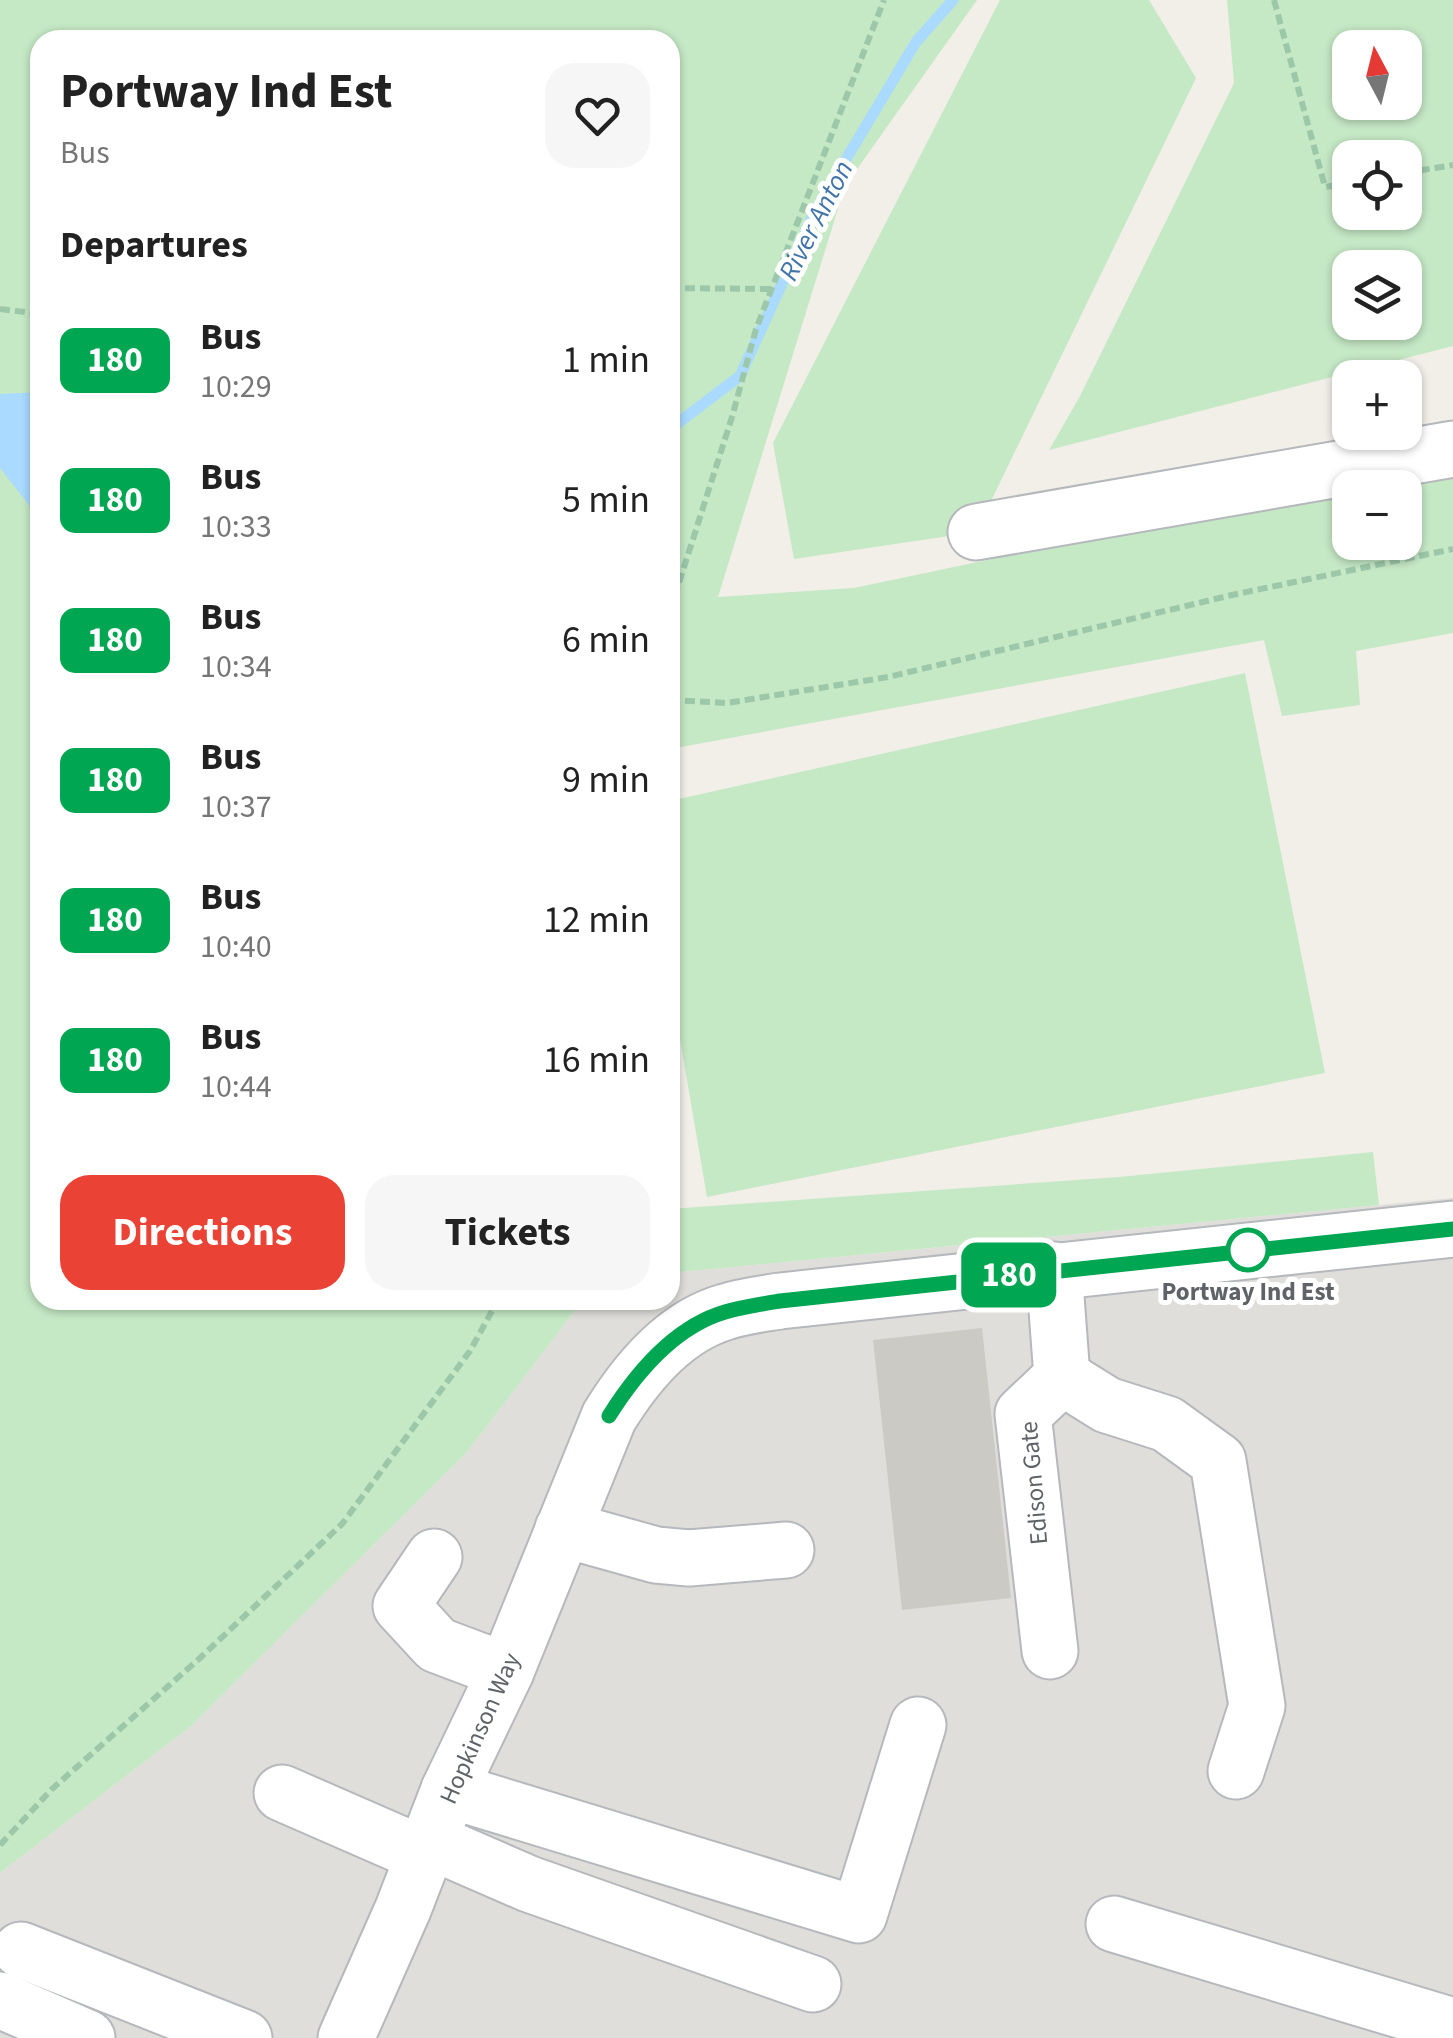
<!DOCTYPE html>
<html lang="en">
<head>
<meta charset="utf-8">
<style>
	:root { --surface:#fff; --page:#f6f6f6; --text:#222; --muted:#767676; --accent:#ea4335 }
	body { margin:0; font-family:"Source Sans 3",sans-serif; background:var(--page); color:var(--text); height:100vh; display:flex; flex-direction:column; font-size:38px; white-space:nowrap }
	* { box-sizing:border-box; margin:0 }
	p { font-size:32px; color:var(--muted) }
	.icon { flex:none; width:55px; height:55px; fill:none; stroke:currentColor; stroke-width:2; stroke-linecap:round; stroke-linejoin:round }
	.map { position:relative; flex:1; overflow:hidden }
	.side { position:absolute; left:30px; top:30px; width:650px; height:1280px; display:flex; flex-direction:column; background:var(--surface); border-radius:30px; box-shadow:0 2px 8px #0004 }
	.side>* { flex:none }
	.badge { padding:0 20px; border-radius:15px; font-size:35px; line-height:65px }
	.needle { width:65px; rotate:353deg }
	.buttons { position:absolute; left:1332px; top:30px; display:grid; gap:20px }
	.buttons a { display:grid; place-items:center; width:90px; height:90px; border-radius:20px; background:var(--surface); box-shadow:0 2px 8px #0004; font-size:50px }
	.map>.badge { position:absolute; translate:-50% -50%; box-shadow:0 0 0 5px #fff }
	h2 { padding:0 30px; font-size:38px; line-height:90px }
	.round { display:grid; place-items:center; flex:none; width:105px; height:105px; border-radius:30px; background:var(--page) }
	.head { display:flex; align-items:center; justify-content:space-between; height:170px; padding:0 30px }
	h1 { font-size:48px; font-weight:700; line-height:75px }
	.button { display:flex; gap:20px; margin-top:auto; padding:20px 30px }
	.button a { flex:1; height:115px; border-radius:30px; background:var(--accent); color:#fff; font-size:40px; font-weight:700; line-height:115px; text-align:center }
	.button a+a { background:var(--page); color:var(--text) }
	ul { padding:0; list-style:none }
	li { display:flex; align-items:center; gap:30px; height:140px; padding:0 30px }
	li div { flex:1 }
	li b { display:block; font-size:38px }
	li em { font-style:normal }
	li .badge { min-width:110px; font-weight:700; text-align:center }
	.map>svg:first-child { display:block }
</style>
</head>
<body>
<div class="map">
<svg width="1453" height="2038" viewBox="0 0 1453 2038">
	<rect width="100%" height="100%" fill="#f1efe8"/>
	<path fill="#e0deda" d="M1453,1198V2038H0V1873L191,1726L467,1452L583,1300H670V1273Z"/>
	<g fill="#c5e8c5" fill-rule="evenodd">
		<path d="M0,0H977L845,186L718,597L854,588L1453,462V633L1356,651L1360,705L1282,716L1264,640L670,749V40H40V1300H583L467,1452L191,1726L0,1873ZM1350,488H1405V542H1350Z"/>
		<path d="M1000,0H1149L1196,78L976,532L794,559L773,443Z"/>
		<path d="M1227,0H1453V346L1049,450L1079,398L1234,83ZM1350,48H1405V102H1350ZM1350,158H1405V212H1350ZM1350,268H1405V322H1350Z"/>
		<path d="M1245,673L1325,1073L707,1197L670,981V801Z"/>
		<path d="M1373,1152L1379,1205L670,1273V1209L1119,1177Z"/>
	</g>
	<path fill="#aadaff" d="M40,392V519L0,468V394Z"/>
	<g fill="none" stroke-linecap="round" stroke-linejoin="round">
		<path stroke="#aadaff" stroke-width="11" d="M670,429L740,376L815,211L916,42L953,0"/>
	</g>
	<path fill="#cccac5" d="M982,1328L1011,1598L902,1610L873,1340Z"/>
	<g fill="none" stroke-linecap="round" stroke-linejoin="round">
		<defs>
			<g id="minor">
				<path d="M976,532L1453,449"/>
				<path d="M1062,1377L1107,1405L1167,1424L1218,1461L1257,1706L1236,1771"/>
				<path d="M563,1529L656,1555L689,1558L786,1550"/>
				<path d="M434,1557L401,1606L437,1645L506,1671"/>
				<path d="M1050,1651L1023,1414L1062,1377L1054,1270"/>
				<path d="M449,1790L859,1915L918,1725"/>
				<path d="M282,1793L424,1855"/>
				<path d="M430,1841L529,1884L813,1984"/>
				<path d="M1114,1924L1453,2026"/>
				<path d="M21,1950L244,2038"/>
				<path d="M0,2000L87,2038"/>
				<path d="M346,2038L403,1909L449,1790L506,1671L609,1417C636,1373 674,1327 725,1312C743,1306 762,1304 780,1301L1453,1229"/>
			</g>
		</defs>
		<use href="#minor" stroke="#b5b8bc" stroke-width="59"/>
		<g stroke="#9cc7a9" stroke-width="6" stroke-dasharray="10 5" stroke-linecap="butt">
			<path d="M1274,0L1325,187L1350,183"/>
			<path d="M1405,173L1453,165"/>
			<path d="M670,288L771,289"/>
			<path d="M0,309L40,314"/>
			<path d="M670,611L732,417L756,329L884,0"/>
			<path d="M670,700L727,703L888,677L1232,595L1453,549"/>
			<path d="M0,1845L52,1789L200,1658L342,1524L470,1351L498,1300"/>
		</g>
		<use href="#minor" stroke="#fff" stroke-width="55"/>
	</g>
	<g fill="none" stroke-linecap="round" stroke-linejoin="round">
		<defs>
			<path id="line" d="M609,1416C636,1373 674,1327 725,1312C743,1307 762,1304 780,1301L1453,1229"/>
		</defs>
		<use href="#line" stroke="#fff" stroke-width="22"/>
		<use href="#line" stroke="#00a651" stroke-width="15"/>
	</g>
	<circle fill="#fff" stroke="#00a651" stroke-width="5" cx="1248" cy="1250" r="20"/>
	<g text-anchor="middle" stroke-width="10" stroke-linejoin="round" paint-order="stroke">
		<g font-size="25" font-weight="bold" fill="#5f6368" stroke="#fff">
			<text x="1248" y="1300">Portway Ind Est</text>
		</g>
		<g font-size="25" fill="#5f6368" stroke="#fff">
			<text transform="translate(1033 1483) rotate(-95)" y="9">Edison Gate</text>
			<text transform="translate(479 1728) rotate(-66)" y="9">Hopkinson Way</text>
		</g>
		<g font-size="28" font-style="italic" fill="#4174aa" stroke="#fff">
			<text transform="translate(815 220) rotate(-63)" y="10">River Anton</text>
		</g>
	</g>
</svg>
<div class="buttons">
<a><svg class="needle" viewBox="-14 -14 28 28"><path d="M0-13l5 13h-10z" fill="#e53935"/><path d="M0 13l5-13h-10z" fill="#767676"/></svg></a>
<a><svg class="icon" aria-label="locate" viewBox="0 0 24 24"><circle cx="12" cy="12" r="6"/><path d="M12 2v4M12 18v4M2 12h4M18 12h4"/></svg></a>
<a><svg class="icon" aria-label="layers" viewBox="0 0 24 24"><path d="M12 4l9 5-9 5-9-5zM3 14l9 5 9-5"/></svg></a>
<a>+</a>
<a>−</a>
</div>
<b class="badge" style="left:1009px;top:1275px;background:#00a651;color:#fff">180</b>
<section class="side">
<div class="head"><div><h1>Portway Ind Est</h1><p>Bus</p></div><a class="round"><svg class="icon" aria-label="heart" viewBox="0 0 24 24"><path d="M12 20l-8-8c-3-5 5-10 8-4 3-6 11-1 8 4z"/></svg></a></div>
<h2>Departures</h2>
<ul>
<li><span class="badge" style="background:#00a651;color:#fff">180</span><div><b>Bus</b><p>10:29</p></div><em>1 min</em></li>
<li><span class="badge" style="background:#00a651;color:#fff">180</span><div><b>Bus</b><p>10:33</p></div><em>5 min</em></li>
<li><span class="badge" style="background:#00a651;color:#fff">180</span><div><b>Bus</b><p>10:34</p></div><em>6 min</em></li>
<li><span class="badge" style="background:#00a651;color:#fff">180</span><div><b>Bus</b><p>10:37</p></div><em>9 min</em></li>
<li><span class="badge" style="background:#00a651;color:#fff">180</span><div><b>Bus</b><p>10:40</p></div><em>12 min</em></li>
<li><span class="badge" style="background:#00a651;color:#fff">180</span><div><b>Bus</b><p>10:44</p></div><em>16 min</em></li>
</ul>
<div class="button"><a>Directions</a><a>Tickets</a></div>
</section>
</div>
</body>
</html>
